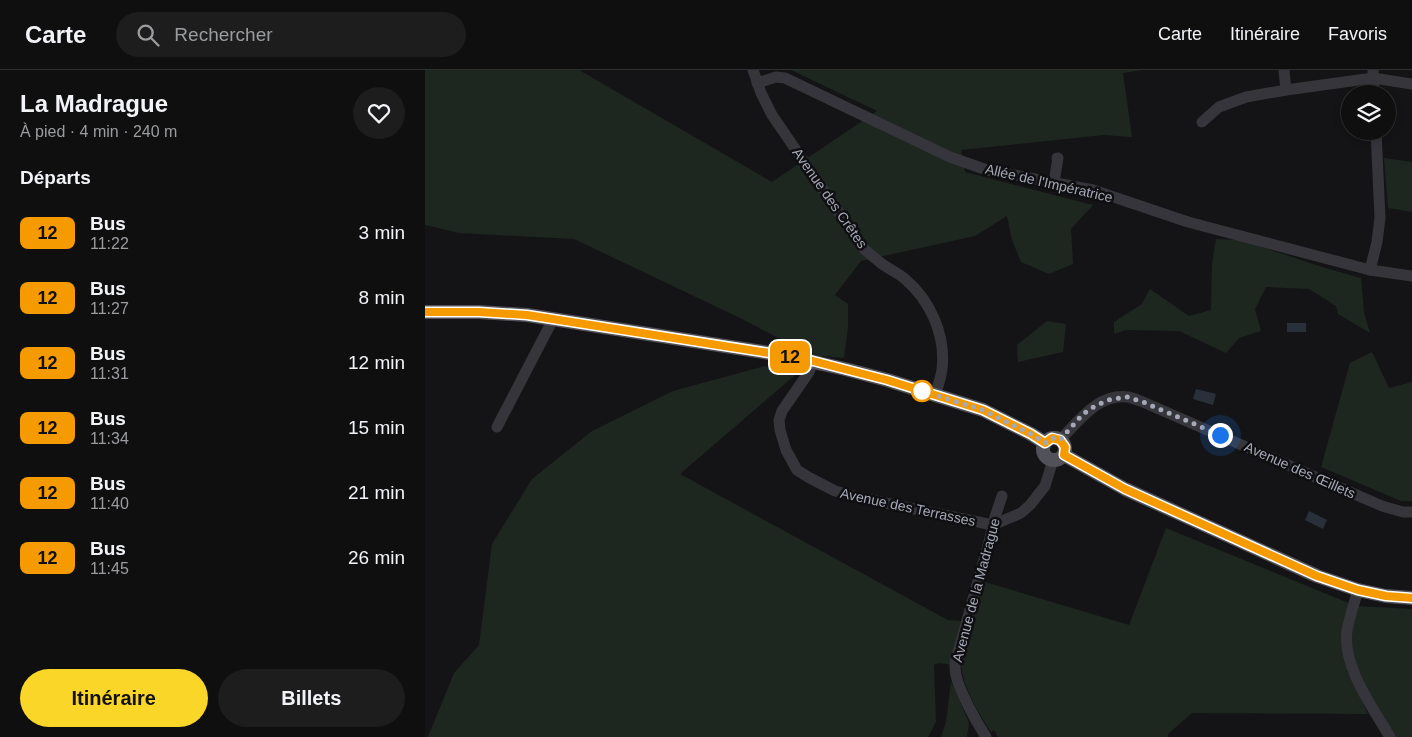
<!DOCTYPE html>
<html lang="fr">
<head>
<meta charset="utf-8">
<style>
	:root { --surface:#0f0f10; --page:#1d1d1e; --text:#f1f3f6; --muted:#9b9c9f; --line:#2f2f30; --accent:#fad628 }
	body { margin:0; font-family:Arial,sans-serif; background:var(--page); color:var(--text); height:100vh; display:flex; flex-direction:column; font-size:19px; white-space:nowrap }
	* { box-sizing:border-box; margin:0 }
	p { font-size:16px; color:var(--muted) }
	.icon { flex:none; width:28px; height:28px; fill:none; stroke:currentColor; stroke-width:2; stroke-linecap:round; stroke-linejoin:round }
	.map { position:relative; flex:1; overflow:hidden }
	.panel { display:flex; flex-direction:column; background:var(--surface); width:425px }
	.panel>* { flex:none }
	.badge { padding:0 10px; border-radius:8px; font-size:18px; line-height:32px }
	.controls { position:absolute; left:916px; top:15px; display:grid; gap:10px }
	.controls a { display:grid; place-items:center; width:55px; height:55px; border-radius:50%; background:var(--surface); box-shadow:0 2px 8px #0003,0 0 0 1px var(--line); font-size:25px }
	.you { position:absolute; width:25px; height:25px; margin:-12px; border:4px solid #fff; border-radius:50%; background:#1a73e8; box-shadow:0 0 0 8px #1a73e833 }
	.map>.badge { position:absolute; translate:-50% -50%; box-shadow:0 0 0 2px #fff }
	h2 { padding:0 20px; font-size:19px; line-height:45px }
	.round { display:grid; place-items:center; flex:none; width:52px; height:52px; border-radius:26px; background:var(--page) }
	.headline { display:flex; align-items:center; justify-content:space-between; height:85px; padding:0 20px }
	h1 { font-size:24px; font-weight:800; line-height:38px }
	.cta { display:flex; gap:10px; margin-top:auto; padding:10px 20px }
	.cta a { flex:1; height:58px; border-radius:30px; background:var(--accent); color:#111; font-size:20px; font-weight:800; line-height:58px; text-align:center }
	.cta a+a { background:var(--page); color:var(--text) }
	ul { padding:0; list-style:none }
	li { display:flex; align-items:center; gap:15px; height:65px; padding:0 20px }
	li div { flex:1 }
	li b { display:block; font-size:19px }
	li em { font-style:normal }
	li .badge { min-width:55px; font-weight:700; text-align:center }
	header { display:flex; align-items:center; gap:30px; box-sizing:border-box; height:70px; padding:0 25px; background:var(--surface); border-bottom:1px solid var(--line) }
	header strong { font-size:24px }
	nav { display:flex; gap:28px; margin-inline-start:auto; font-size:18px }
	.search { width:350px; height:45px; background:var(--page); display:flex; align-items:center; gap:12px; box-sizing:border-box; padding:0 18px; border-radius:28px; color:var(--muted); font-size:19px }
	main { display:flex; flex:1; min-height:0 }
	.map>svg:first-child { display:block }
</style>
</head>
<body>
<header>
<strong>Carte</strong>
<div class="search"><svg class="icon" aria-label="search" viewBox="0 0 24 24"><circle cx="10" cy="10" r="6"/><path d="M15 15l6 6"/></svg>Rechercher</div>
<nav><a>Carte</a><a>Itinéraire</a><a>Favoris</a></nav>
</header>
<main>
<section class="panel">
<div class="headline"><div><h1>La Madrague</h1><p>À pied · 4 min · 240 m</p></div><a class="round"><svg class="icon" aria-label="heart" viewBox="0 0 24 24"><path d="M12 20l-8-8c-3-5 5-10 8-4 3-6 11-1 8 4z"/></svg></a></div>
<h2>Départs</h2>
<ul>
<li><span class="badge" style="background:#f59a00;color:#111">12</span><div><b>Bus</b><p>11:22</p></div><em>3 min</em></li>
<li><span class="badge" style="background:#f59a00;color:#111">12</span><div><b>Bus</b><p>11:27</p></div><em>8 min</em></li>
<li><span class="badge" style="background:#f59a00;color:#111">12</span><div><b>Bus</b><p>11:31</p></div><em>12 min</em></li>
<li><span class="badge" style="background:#f59a00;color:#111">12</span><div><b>Bus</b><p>11:34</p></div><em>15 min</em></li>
<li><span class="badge" style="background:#f59a00;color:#111">12</span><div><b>Bus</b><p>11:40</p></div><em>21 min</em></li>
<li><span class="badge" style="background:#f59a00;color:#111">12</span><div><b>Bus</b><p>11:45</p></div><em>26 min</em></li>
</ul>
<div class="cta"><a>Itinéraire</a><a>Billets</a></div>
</section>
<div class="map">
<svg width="987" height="667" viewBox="0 0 987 667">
	<rect width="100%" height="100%" fill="#141416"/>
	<g fill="#1e2620">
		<path d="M0,0H154L347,112L452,41L366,0H718L698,3L707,67L678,65L536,80L540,102L668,135L646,159L648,194L624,204L596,192L587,170L582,146L550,166L436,191L410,225L423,234V257L419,288L397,286L368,305L369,306L255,404L523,550L547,552L560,512L704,555L741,458L926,534L925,602L920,601L925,604L943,644L767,643L743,664V667H573L569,660L566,662C553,642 539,619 536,596L513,593L509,595L511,652L503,667H3L29,603L54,575L67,474L107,409L167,361L248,321L340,296L358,302L371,277L315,248L149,169L34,163L0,155Z"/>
		<path d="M959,88L987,92V142L963,138Z"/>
		<path d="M791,169L816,170L897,197L936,208L939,242L945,263L913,244L911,236L884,219L841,217L830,239L836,261L814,268L801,283L754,261L701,260L689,264V252L717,234L725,219L764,246L786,240L787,193Z"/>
		<path d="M622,251L641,254L638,282L593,292L592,275Z"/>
		<path d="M947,282L964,318L987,312V431H976L896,397L925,293Z"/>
		<path d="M930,536L987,539V667H970L951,639L929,591L925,579Z"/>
		<path d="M526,611L544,653L542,667H516L521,652Z"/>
	</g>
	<g fill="#2a303a">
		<rect x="862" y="253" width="19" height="9"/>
		<path d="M771,319L791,324L788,335L768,329Z"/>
		<path d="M884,441L902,450L898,459L880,450Z"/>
	</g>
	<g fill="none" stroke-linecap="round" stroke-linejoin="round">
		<g stroke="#35353b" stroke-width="11">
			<path d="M328,0L336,23L347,45L439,179C445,184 451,189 457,194C464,199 473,203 480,209C505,230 521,265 517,299C516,308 513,316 510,325"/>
			<path d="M859,0L861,20"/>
			<path d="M948,0L949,24"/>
			<path d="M332,13L351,7L360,8L525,87L562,100L668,120L763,152L945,200L987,206"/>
			<path d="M777,52L794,37L821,27L861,20L948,8L987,14"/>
			<path d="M629,112L633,88H632"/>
			<path d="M945,200L952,172L955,148L951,61"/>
			<path d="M388,291L384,302L357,341L354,350L355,360L361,380L372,400L383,407L410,421L436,428L568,455L596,443L605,435L620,416L628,390"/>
			<path d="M72,357L124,257L127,249"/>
			<path d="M635,370C654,351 673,323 703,327C708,328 713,330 718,332L957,436L978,442H987"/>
			<path d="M933,520C929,534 924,548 922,561C917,596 948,638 965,667"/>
			<path d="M561,667C552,653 534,621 531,605C530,601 530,597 530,593L564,472L570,447L577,426"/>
		</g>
		<g stroke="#51515a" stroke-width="14">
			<path d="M0,242H54L102,245L357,285L420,299L462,310L558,340L606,364L620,373"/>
			<circle cx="629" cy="379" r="11"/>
			<path d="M639,385L700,419L892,506L933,520L961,526L987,528"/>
		</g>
	</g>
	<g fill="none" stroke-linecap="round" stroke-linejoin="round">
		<defs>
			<path id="line" d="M0,242H54L102,245L357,285L388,291L462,310L558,340L606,364L620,373L627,368L635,370L640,377L639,385L700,419L892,506L933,520L961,526L987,528"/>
		</defs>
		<use href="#line" stroke="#fff" stroke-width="11"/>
		<use href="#line" stroke="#f59a00" stroke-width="8"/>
		<path stroke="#a5a8b7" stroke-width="5" stroke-dasharray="0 9" d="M497,321L558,340L606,364L620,373L627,368L635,370L658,344L670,336L683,330L702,327L718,332L795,365"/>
	</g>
	<circle fill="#fff" stroke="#f59a00" stroke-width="2.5" cx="497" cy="321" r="10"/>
	<g text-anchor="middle" stroke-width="5" stroke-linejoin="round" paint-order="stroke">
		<g font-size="14" fill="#a5a8b7" stroke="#0f0f11">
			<text transform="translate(624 113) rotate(13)" y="5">Allée de l'Impératrice</text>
			<text transform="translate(405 128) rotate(55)" y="5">Avenue des Crêtes</text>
			<text transform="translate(875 400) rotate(24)" y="5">Avenue des Œillets</text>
			<text transform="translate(483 437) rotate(12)" y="5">Avenue des Terrasses</text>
			<text transform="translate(551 520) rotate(-75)" y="5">Avenue de la Madrague</text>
		</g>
	</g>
</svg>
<div class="controls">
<a><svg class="icon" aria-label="layers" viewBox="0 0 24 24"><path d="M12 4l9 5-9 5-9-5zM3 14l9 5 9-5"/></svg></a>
</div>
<div class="you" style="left:795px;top:365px"></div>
<b class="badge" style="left:365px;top:287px;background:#f59a00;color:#111">12</b>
</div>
</main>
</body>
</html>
